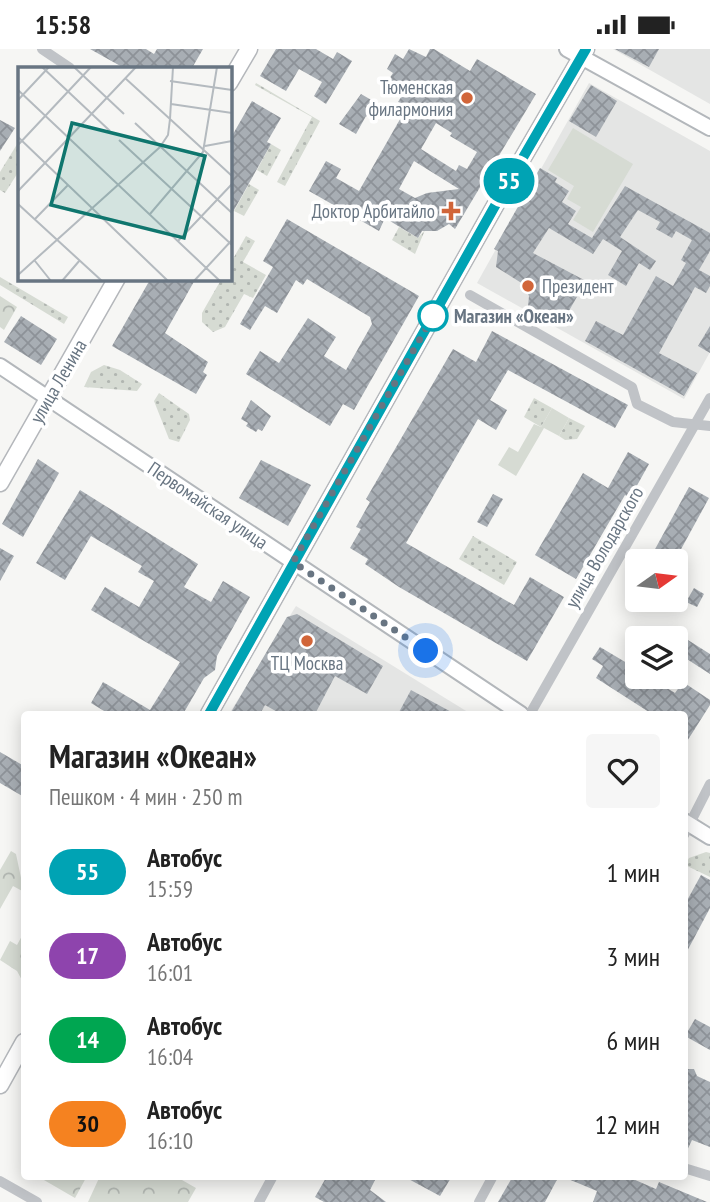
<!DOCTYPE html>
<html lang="ru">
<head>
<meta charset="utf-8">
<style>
	:root { --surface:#fff; --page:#f6f6f6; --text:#222; --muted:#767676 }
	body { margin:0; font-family:"PT Sans Narrow",sans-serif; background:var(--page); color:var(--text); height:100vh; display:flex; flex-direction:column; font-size:26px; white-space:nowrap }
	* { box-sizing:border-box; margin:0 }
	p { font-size:23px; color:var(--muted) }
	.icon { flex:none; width:38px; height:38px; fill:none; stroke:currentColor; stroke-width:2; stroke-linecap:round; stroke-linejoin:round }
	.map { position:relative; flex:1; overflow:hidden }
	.side { position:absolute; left:21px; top:662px; width:667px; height:469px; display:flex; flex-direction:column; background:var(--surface); border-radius:7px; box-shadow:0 4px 18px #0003 }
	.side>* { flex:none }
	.badge { padding:0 14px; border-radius:23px; font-size:24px; line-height:46px }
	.needle { width:46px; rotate:76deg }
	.buttons { position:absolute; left:625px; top:500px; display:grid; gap:14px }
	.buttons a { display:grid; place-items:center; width:63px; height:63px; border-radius:7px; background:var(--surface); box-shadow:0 4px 18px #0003; font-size:35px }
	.you { position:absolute; width:35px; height:35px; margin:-18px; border:5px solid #fff; border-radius:50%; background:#1a73e8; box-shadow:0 0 0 10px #1a73e833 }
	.map>.badge { position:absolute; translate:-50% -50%; box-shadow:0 0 0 4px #fff }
	.round { display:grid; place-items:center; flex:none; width:74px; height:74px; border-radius:7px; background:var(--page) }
	.head { display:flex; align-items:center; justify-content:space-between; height:119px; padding:0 28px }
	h1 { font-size:33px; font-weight:700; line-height:52px }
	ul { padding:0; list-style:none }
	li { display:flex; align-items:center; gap:21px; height:84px; padding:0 28px }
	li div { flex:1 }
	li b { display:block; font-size:26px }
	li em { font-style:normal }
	li .badge { min-width:77px; font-weight:700; text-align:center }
	.status { display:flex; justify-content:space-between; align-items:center; height:49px; padding:0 35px; background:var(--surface); direction:ltr }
	.status svg { height:19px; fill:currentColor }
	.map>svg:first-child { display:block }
</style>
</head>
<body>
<div class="status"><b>15:58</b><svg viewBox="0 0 49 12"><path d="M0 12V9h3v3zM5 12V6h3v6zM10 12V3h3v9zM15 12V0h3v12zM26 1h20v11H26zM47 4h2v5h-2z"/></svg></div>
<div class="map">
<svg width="710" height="1153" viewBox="0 0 710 1153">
	<defs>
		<pattern id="grass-dots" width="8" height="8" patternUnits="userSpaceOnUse" patternTransform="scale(1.75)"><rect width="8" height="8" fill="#d6dbd3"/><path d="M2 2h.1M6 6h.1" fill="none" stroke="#b1b6b1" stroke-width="1.8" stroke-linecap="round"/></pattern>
		<pattern id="forest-crowns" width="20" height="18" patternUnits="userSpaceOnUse" patternTransform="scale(1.75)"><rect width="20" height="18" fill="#d6dbd3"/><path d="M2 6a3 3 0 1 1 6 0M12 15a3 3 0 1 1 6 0" fill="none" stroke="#b1b6b1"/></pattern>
		<pattern id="building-cross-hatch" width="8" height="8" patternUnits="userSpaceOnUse" patternTransform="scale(1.75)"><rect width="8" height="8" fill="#a8aeb4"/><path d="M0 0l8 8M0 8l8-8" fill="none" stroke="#8d9298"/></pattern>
	</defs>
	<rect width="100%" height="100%" fill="#f6f6f4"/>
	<g fill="#e4e5e4">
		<path d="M613,0H710V55Z"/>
		<path d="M589,34L710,102V303L684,350L477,234Z"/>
		<path d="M296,557L471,665H229Z"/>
	</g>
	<g fill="url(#grass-dots)">
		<path d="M256,34L320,72L285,137L277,133L312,68L255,36Z"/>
		<path d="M19,92V122L5,144L0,141V123Z"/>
		<path d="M271,95L281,101L267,127L257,121Z"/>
		<path d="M249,135L259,141L244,167L234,162Z"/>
		<path d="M399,178L418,189L425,181L415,205L392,191Z"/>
		<path d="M246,187L255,192L243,213L266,226L253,249L244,245L225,278L213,283L202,273V264L222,229H229V217Z"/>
		<path d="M0,228L68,268L64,275L0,236Z"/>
		<path d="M104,316L120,321L142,335L137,342L84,338L91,323Z"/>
		<path d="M159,344L189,365L190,371L179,393L169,390L154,352Z"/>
		<path d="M534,349L552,359L541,378L524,368Z"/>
		<path d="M569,369L585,377L577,390L565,391L559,387Z"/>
		<path d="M473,487L517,513L504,536L459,510Z"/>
		<path d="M706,803L710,804V828L685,816L689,809Z"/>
	</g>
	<g fill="url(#forest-crowns)">
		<path d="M0,247L17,258L4,281L0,278Z"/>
		<path d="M11,802L16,805L24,843L13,837L0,860V821Z"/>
		<path d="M24,883V935L17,922L0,911L10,892L17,896Z"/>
		<path d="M37,1127H87L75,1149Z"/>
		<path d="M100,1127H175L196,1139L188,1153H88Z"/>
	</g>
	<g fill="#d6dbd3">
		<path d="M573,79L633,115L593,183L573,171L581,158L567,150L574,137L548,121Z"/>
		<path d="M552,359L569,369L559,387L544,379L516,427L498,416L509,398L518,403L534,375L541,378Z"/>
	</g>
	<g fill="url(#building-cross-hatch)" fill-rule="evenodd">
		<path d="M90,0H146L154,5L157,0H203L192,19H124Z"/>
		<path d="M276,0H316L333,10L337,3L352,12L326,55L314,47L322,33L299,20L286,42L260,27Z"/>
		<path d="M409,0L426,8L430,0H434L470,22L477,10L536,45L455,180L449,175L437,182H422L418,189L385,169L379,182L309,142L326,112L341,120L336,129L359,142L407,58L398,53L403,45L386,35L393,24L387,20L395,5L403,10ZM436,74L452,84L450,87L477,103L467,120L459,116L456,122L421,100ZM414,112L459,140L427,144L415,149L399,140Z"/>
		<path d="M615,0H659L649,18Z"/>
		<path d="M591,36L617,52L596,88L569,72Z"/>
		<path d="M361,45L380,56L371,70L366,67L356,85L339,75Z"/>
		<path d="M252,52L281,69L267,93L271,95L229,170V92Z"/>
		<path d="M0,71L15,79L0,102Z"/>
		<path d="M540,119L557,129L555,133L569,142L562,153L576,162L568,175L592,189L625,137L710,184V202L699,221L710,227V237L706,244L695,238L659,304L697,324L684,347L585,292L596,272L623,286L656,227L673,237L686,214L681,211L692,191L676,182L672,189L656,180L660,173L638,161L620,188L656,212L650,221L639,214L626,237L608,226L622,202L603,190L593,205L549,179L533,204L586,232L566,267L557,262L547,267L535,266L528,257L529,247L523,235L496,218L498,202L494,200Z"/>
		<path d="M287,170L419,247L354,361L343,355L330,377L246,325L260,302L279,314L308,269L336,288L324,307L346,321L372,275L370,268L307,230L303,236L296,231L277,264L265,257L250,281L240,275L273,218L263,212Z"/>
		<path d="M151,229H196L165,284L208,313L203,323L207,326L196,345L112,297Z"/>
		<path d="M21,267L57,290L41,316L4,293Z"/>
		<path d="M710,277V304L698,297Z"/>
		<path d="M492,282L628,356L615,379L508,321L490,351L507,361L496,381L478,370L406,494L514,556L530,528L564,548L527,612L399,538L365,515L368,510L350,499L361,480L356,478L370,453L366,450L453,300L476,313Z"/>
		<path d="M251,351L271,367L262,382L258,380L256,383L246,377L248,374L241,370Z"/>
		<path d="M628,403L649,415L630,449L625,446L576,530L535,506L583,424L608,439Z"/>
		<path d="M38,410L59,424L23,488L2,475Z"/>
		<path d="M261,411L311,436L288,477L239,449Z"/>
		<path d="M689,438L709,449L674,513H648Z"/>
		<path d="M80,441L198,515L184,538L211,553L223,532L250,548L217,607L215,621L204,629L183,665H109L91,654L103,633L150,661L180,613L91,561L105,538L139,558L154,532L138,523L142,517L91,487L65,531L36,514Z"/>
		<path d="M493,445L503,450L487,478L477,473Z"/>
		<path d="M0,499L14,507L0,532Z"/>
		<path d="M694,539L704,545L697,558L686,553Z"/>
		<path d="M297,565L383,617L367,645L335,627L315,665H281L265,656L260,665H230L287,568Z"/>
		<path d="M669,579L710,605V625L676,603V590H662Z"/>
		<path d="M600,598L637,620V628H649L675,644L683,633L710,651V656L684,697V665H652L596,629L603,617L592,610Z"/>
		<path d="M411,641L455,665H398Z"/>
		<path d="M0,703L24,717V748L0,734Z"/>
		<path d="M701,826L710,831V859L684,908V857Z"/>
		<path d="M695,970L710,978V1001L685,987Z"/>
		<path d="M688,1020H694L697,1027L710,1033V1098L692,1091L684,1108V1025Z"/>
		<path d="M327,1127H377L370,1141L386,1153H324L315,1148Z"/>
		<path d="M403,1127H452L440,1147Z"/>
		<path d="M513,1127H559L545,1153H498Z"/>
		<path d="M561,1127H626L656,1140L659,1133L707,1153H593L597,1142Z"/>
	</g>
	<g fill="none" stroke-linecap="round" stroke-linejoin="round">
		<defs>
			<g id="secondary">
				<path d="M567,0L710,79"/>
				<path d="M0,317L521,665"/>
				<path d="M684,772L710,788"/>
			</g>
			<g id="primary">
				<path d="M229,34L249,0"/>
				<path d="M0,434L117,229"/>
				<path d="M209,665L496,155L586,0"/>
				<path d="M0,1036L24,993"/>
			</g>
		</defs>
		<use href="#secondary" stroke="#b3b7bb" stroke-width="18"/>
		<use href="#primary" stroke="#b4b7bb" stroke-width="19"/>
		<g stroke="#c0c3c7" stroke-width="10">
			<path d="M42,0L70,19"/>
			<path d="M470,246L632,338L637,355L673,373L710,377"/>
			<path d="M530,665L710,349"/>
			<path d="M684,786L710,735"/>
			<path d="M684,1119L710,1127"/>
			<path d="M0,1132L37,1153"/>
			<path d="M259,1153L273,1127"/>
			<path d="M479,1153L493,1127"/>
		</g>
		<use href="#secondary" stroke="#fff" stroke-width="14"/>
		<use href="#primary" stroke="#fff" stroke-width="16"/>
	</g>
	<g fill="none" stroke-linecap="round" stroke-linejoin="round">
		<defs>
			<path id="line" d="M209,665L496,155L586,0"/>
		</defs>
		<use href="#line" stroke="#fff" stroke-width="16"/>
		<use href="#line" stroke="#00a3b4" stroke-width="10"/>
		<path stroke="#687582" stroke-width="7" stroke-dasharray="0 12.6" d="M426,602L293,513L433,267"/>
	</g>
	<g fill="#d16539" stroke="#fff" stroke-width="2.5">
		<circle cx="467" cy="49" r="7"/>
		<path d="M447.5 151.5h7v7h7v7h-7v7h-7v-7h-7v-7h7z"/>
		<circle cx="528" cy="237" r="7"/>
		<circle cx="307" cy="592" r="7"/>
	</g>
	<circle fill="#fff" stroke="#00a3b4" stroke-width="3.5" cx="433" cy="267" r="14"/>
	<g text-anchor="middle" stroke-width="7" stroke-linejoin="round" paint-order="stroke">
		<g font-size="19" fill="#687582" stroke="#fff" text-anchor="end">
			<text x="453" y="45">Тюменская<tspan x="453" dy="22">филармония</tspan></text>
			<text x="435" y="169">Доктор Арбитайло</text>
			<text x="542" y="244" text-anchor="start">Президент</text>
			<text x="307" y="621" text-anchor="middle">ТЦ Москва</text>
		</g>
		<g font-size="19" font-weight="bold" fill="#687582" stroke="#fff" text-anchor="start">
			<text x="454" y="274">Магазин «Океан»</text>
		</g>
		<g font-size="19" fill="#687582" stroke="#fff">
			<text transform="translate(58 332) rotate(-60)" y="7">улица Ленина</text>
			<text transform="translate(208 456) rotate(34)" y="7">Первомайская улица</text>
			<text transform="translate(604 498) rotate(-60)" y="7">улица Володарского</text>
		</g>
	</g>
	<g transform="translate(18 18)">
		<rect width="214" height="214" fill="#f6f6f4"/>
		<path fill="none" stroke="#b4babf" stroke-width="2" d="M24,0L92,64M56,0L106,47M107,11L152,52M152,14L214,23M0,23L202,214M0,33L31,0M153,37L214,46M152,52L214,109M152,52L155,0M117,56L214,146M0,70L150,214M101,73L214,178M0,78L73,0M187,79L214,74M27,96L118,0M0,124L27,96M0,137L84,214M132,147L185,85L199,0M17,152L50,118M160,174L214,117M17,194L33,214M0,208L142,80L150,68L152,52M44,214L62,193M176,214L214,173"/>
		<path fill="#0f766e" fill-opacity="0.15" stroke="#0f766e" stroke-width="3.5" d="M54,56L187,89L166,171L33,138Z"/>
		<rect width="214" height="214" fill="none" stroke="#687582" stroke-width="3.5"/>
	</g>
</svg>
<div class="buttons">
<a><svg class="needle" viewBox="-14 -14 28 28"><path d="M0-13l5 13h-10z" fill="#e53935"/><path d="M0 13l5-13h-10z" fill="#767676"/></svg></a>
<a><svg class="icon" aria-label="layers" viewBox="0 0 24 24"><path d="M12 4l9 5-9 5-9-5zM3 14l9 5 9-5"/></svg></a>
</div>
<div class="you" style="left:426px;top:602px"></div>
<b class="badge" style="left:509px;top:132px;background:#00a3b4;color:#fff">55</b>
<section class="side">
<div class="head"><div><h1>Магазин «Океан»</h1><p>Пешком · 4 мин · 250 m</p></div><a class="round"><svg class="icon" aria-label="heart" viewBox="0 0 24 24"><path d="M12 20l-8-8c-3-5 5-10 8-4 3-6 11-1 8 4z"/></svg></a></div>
<ul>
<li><span class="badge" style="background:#00a3b4;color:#fff">55</span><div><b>Автобус</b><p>15:59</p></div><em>1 мин</em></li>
<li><span class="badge" style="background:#8e44ad;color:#fff">17</span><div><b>Автобус</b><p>16:01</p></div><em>3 мин</em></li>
<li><span class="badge" style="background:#00a651;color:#fff">14</span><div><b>Автобус</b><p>16:04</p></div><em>6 мин</em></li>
<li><span class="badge" style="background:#f58220;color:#111">30</span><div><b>Автобус</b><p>16:10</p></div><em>12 мин</em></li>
</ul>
</section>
</div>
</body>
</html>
